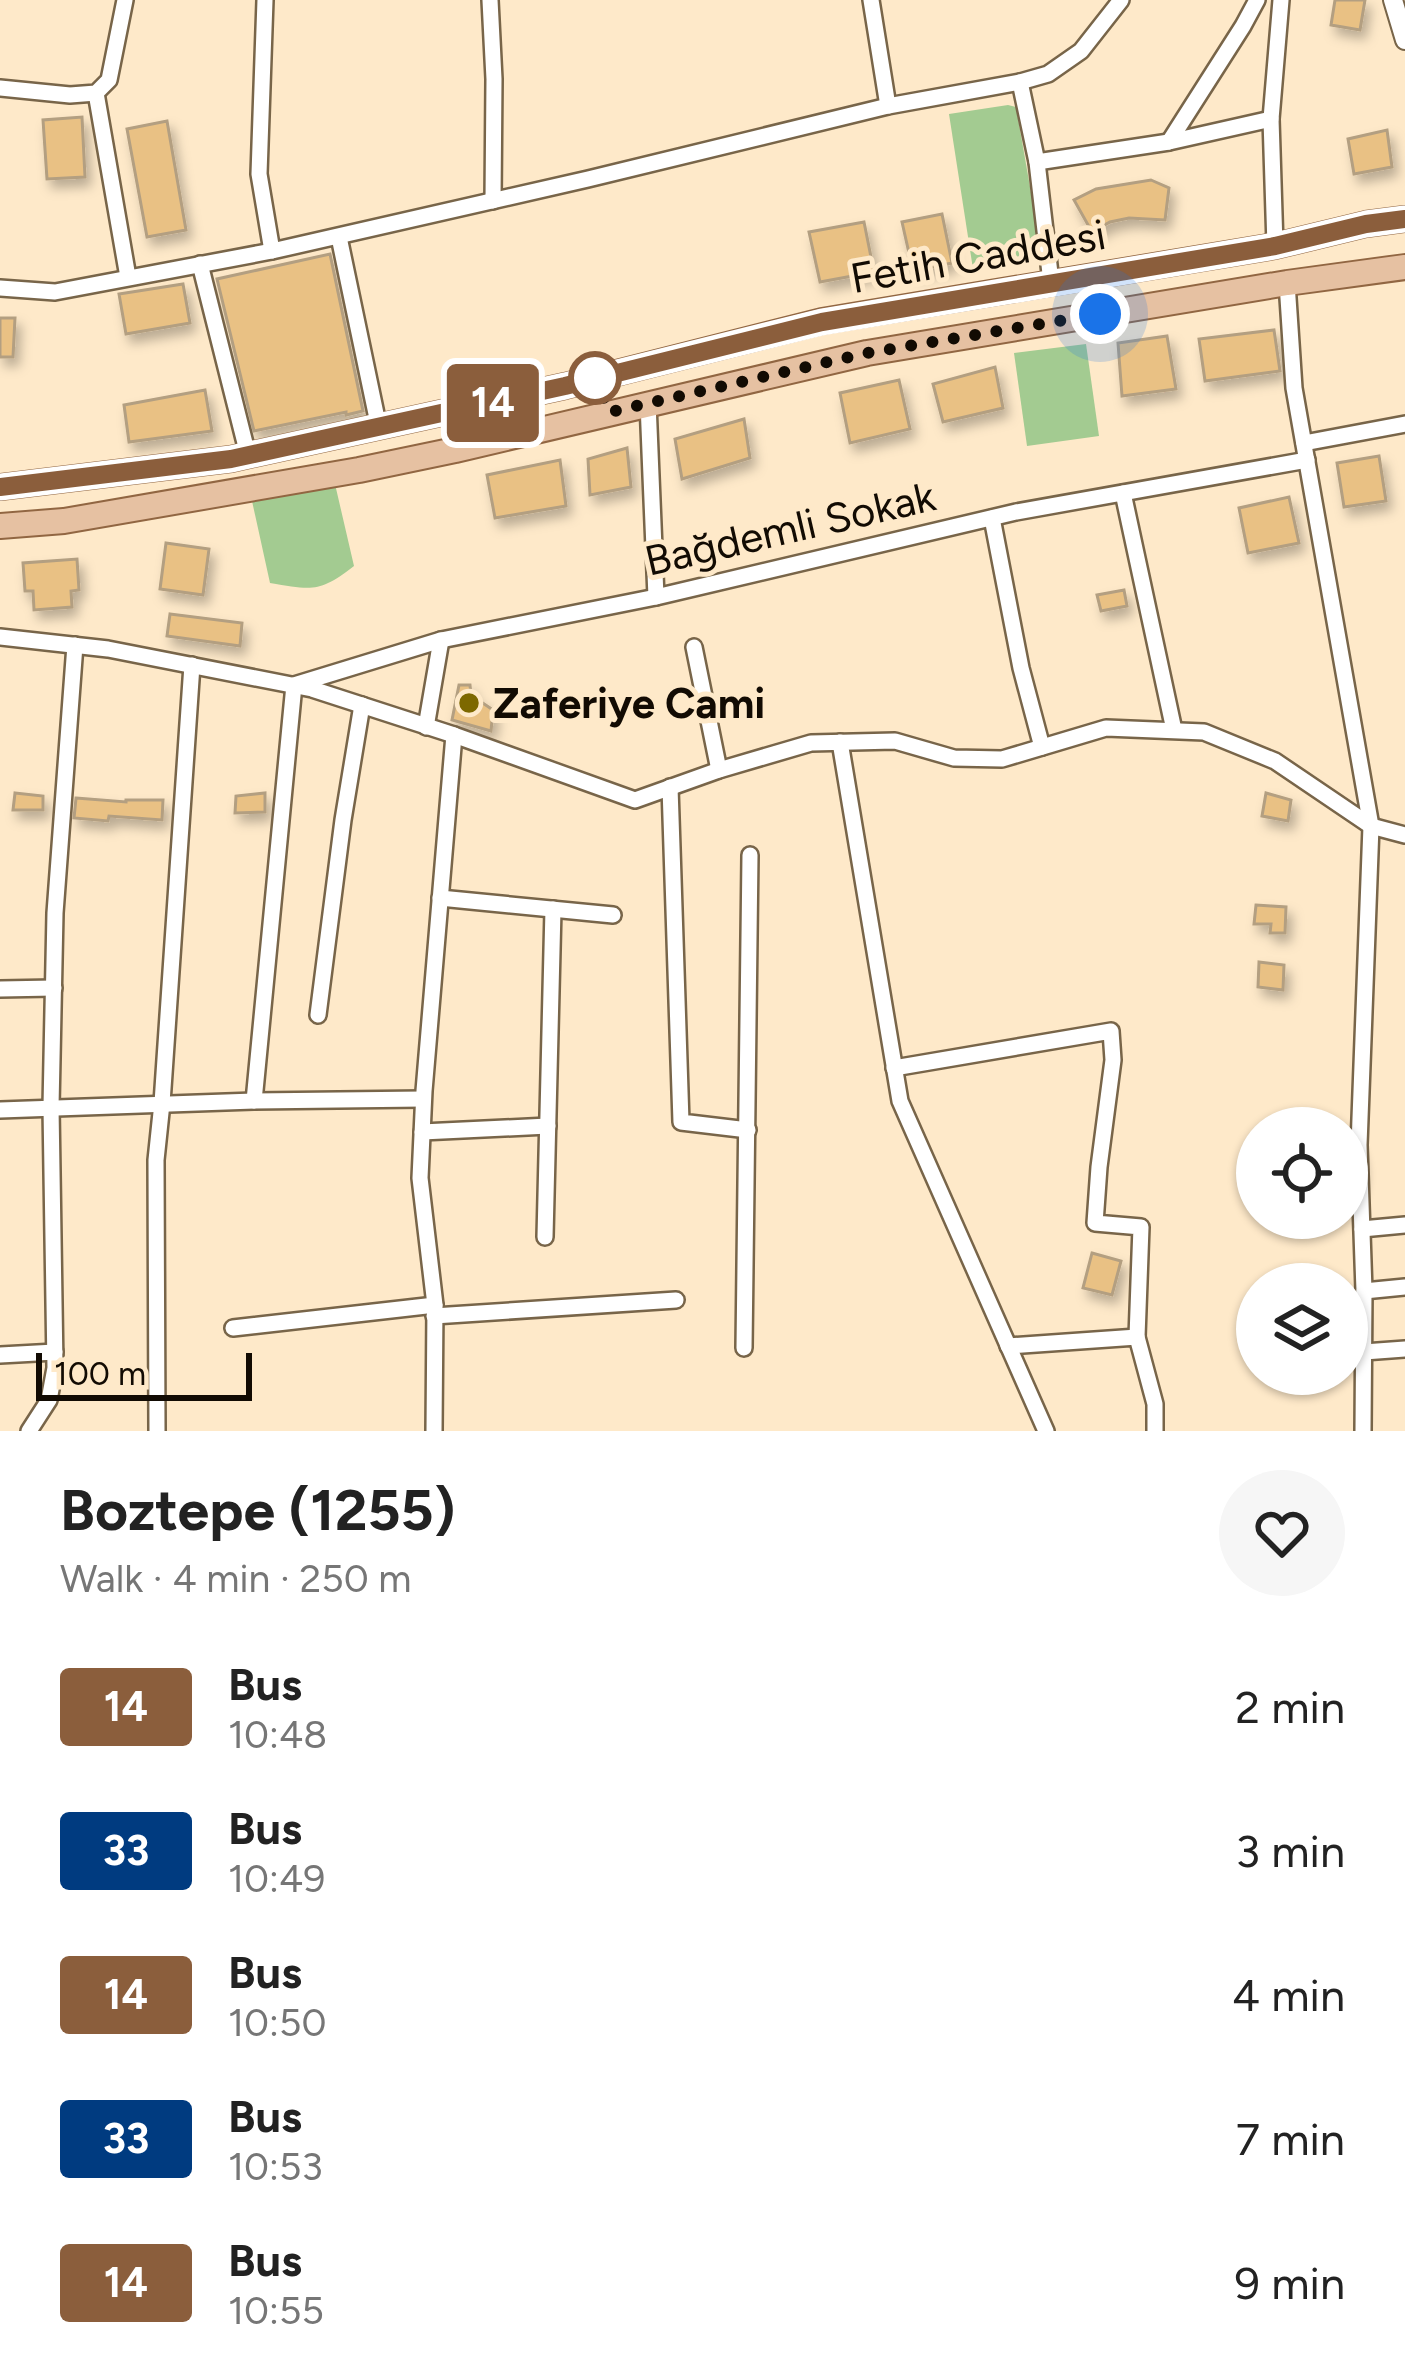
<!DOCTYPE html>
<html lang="en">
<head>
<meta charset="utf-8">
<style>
	:root { --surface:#fff; --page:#f6f6f6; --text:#222; --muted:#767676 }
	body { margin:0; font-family:Figtree,sans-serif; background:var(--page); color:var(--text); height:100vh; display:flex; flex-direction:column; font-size:45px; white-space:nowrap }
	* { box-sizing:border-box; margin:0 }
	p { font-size:39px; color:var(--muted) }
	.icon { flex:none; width:66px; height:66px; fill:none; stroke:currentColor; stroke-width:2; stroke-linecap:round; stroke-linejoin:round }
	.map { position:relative; height:1431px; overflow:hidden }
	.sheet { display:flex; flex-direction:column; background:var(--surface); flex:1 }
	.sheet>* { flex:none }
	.badge { padding:0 24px; border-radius:9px; font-size:42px; line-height:78px }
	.controls { position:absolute; left:1236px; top:1107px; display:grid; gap:24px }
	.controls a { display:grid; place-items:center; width:132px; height:132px; border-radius:50%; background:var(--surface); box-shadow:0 3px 9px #0004; font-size:60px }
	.scale { position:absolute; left:36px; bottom:30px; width:216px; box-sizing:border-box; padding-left:12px; border:6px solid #120b03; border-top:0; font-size:33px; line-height:42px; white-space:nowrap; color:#120b03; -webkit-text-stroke:9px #fee9c9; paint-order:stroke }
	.you { position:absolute; width:60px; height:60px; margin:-30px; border:9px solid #fff; border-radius:50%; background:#1a73e8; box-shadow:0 0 0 18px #1a73e833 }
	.map>.badge { position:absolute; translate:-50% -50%; box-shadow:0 0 0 6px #fff }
	.round { display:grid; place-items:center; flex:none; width:126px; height:126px; border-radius:63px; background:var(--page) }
	.overview { display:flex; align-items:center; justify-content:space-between; height:204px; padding:0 60px }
	h1 { font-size:57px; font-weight:700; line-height:90px }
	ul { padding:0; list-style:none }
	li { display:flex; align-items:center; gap:36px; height:144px; padding:0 60px }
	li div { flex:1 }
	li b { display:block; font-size:45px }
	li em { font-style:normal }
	li .badge { min-width:132px; font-weight:700; text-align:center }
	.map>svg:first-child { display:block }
</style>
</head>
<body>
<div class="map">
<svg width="1405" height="1431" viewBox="0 0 1405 1431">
	<defs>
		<filter id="shadow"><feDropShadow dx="5" dy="8" stdDeviation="6" flood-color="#0004"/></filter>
	</defs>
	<rect width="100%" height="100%" fill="#fee9c9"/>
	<g fill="#a3cb91">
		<path d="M1008,105L1016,107L1042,255L973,269L949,114Z"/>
		<path d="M1086,344L1099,436L1027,446L1014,353Z"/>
		<path d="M335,484L354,566C319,593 313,590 270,583L252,501Z"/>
	</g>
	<g fill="#e9c184" stroke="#b39f81" stroke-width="3" filter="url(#shadow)">
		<path d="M1335,0H1365L1360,30L1331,25Z"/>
		<path d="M82,117L85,177L47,179L43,120Z"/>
		<path d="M167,121L186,230L147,237L127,129Z"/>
		<path d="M1387,130L1392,167L1354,174L1348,139Z"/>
		<path d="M1151,180L1169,188L1165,220L1129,218L1110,222L1092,232L1074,200L1096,189Z"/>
		<path d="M942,214L952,263L913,271L902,222Z"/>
		<path d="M864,222L874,272L820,282L809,232Z"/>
		<path d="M330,254L363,411L346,415V412L254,431L217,279Z"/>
		<path d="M183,284L190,323L126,334L119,294Z"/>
		<path d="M0,318H15L13,357H0Z"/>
		<path d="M1274,330L1280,371L1205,381L1199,339Z"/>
		<path d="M1167,336L1176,389L1122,396L1118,343Z"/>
		<path d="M995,367L1003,408L943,422L933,384Z"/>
		<path d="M899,380L910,429L850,443L840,393Z"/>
		<path d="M205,390L212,431L129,442L124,405Z"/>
		<path d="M744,419L750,458L682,479L675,439Z"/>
		<path d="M627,448L631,487L590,495L588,459Z"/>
		<path d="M1379,456L1386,501L1344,507L1337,463Z"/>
		<path d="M560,460L566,506L495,518L487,475Z"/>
		<path d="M1289,497L1299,543L1248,553L1239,508Z"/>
		<path d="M166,543L209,549L203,595L160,589Z"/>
		<path d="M77,559L79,590L71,591L72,607L34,610L33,591H25L23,563Z"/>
		<path d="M1124,590L1127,606L1101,611L1097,595Z"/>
		<path d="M170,614L242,623L240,646L167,636Z"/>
		<path d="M459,685H470L471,695L493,710L491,731L452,720Z"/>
		<path d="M15,793L43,796V810H13Z"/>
		<path d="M265,793V812L235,813L236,796Z"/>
		<path d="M1266,793L1291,800L1288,821L1262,816Z"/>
		<path d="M76,798L126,802V800H163L162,820L109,816L108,821L74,818Z"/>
		<path d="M1256,905L1286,907L1285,933H1270L1271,924H1254Z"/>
		<path d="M1259,962L1284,965L1283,990L1258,987Z"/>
		<path d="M1092,1253L1121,1261L1112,1295L1083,1288Z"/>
	</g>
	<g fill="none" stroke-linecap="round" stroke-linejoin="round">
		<defs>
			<g id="minor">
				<path d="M265,0L259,174L272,251"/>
				<path d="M490,0L494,79L493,201"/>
				<path d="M871,0L888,106"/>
				<path d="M1020,82L1037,162L1051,282"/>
				<path d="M0,88L70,95L96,93L109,80L125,0"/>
				<path d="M96,93L128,277"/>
				<path d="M1169,142L1243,26L1257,0"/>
				<path d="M1037,162L1169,142L1271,119"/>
				<path d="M339,237L379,428"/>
				<path d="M1275,246L1271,119L1281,0"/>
				<path d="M200,264L248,455"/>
				<path d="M1287,283L1294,388L1371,826L1359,1145L1364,1291L1363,1431"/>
				<path d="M0,288L55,292L272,251L588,179L888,106L1020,82L1048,74L1081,51L1121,0"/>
				<path d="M648,403L656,597"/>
				<path d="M1304,443L1405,424"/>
				<path d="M1123,493L1174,730"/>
				<path d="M992,518L1021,668L1042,747"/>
				<path d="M0,637L108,649L312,689L454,735L635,800L719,770L811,743L895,741L954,758L1002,759L1106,728L1204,732L1275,761L1371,826L1405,835"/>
				<path d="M694,647L719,770"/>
				<path d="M426,727L441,640"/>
				<path d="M840,742L900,1101L1046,1431"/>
				<path d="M670,787L681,1122L748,1130"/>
				<path d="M440,898L613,915"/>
				<path d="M0,989L54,988"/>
				<path d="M318,1015L343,820L362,705"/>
				<path d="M894,1068L1111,1031L1113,1060L1099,1167L1095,1223L1141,1227L1137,1337"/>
				<path d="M254,1101L294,685L441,640L656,597L1016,512L1307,460"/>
				<path d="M0,1110L254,1101L423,1099"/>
				<path d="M422,1132L548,1126"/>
				<path d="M1362,1229L1405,1225"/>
				<path d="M545,1237L553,909"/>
				<path d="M1364,1291L1405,1287"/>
				<path d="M434,1316L676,1300"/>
				<path d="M233,1328L435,1305"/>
				<path d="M1008,1346L1137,1337L1155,1404V1431"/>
				<path d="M744,1348L750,855"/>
				<path d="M1364,1352L1405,1349"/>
				<path d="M0,1355L55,1352"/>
				<path d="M29,1431L49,1400L55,1368L51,1107L55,913L75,645"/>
				<path d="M157,1431L156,1160L162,1103L192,665"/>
				<path d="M434,1431L435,1305L420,1178L424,1091L454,735"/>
			</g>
			<path id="tertiary" d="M1393,0L1405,40"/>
			<g id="primary">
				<path d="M0,487L231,459L565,386L822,321L1275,246L1366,224L1405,219"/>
				<path d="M0,526L64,521L359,470L455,450L867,353L1287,283L1405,267"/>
			</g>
		</defs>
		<use href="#minor" stroke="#786549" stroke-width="20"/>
		<use href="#tertiary" stroke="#786549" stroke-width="22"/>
		<use href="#primary" stroke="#916642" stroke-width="28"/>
		<use href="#minor" stroke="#fff" stroke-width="15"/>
		<use href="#tertiary" stroke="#fff" stroke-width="18"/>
		<use href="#primary" stroke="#e6c1a2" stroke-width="24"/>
	</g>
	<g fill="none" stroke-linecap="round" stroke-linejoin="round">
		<defs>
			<path id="line" d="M0,487L231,459L565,386L822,322L1275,246L1366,224L1405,219"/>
		</defs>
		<use href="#line" stroke="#fff" stroke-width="27"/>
		<use href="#line" stroke="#8b5e3c" stroke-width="18"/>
		<path stroke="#120b03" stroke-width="12" stroke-dasharray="0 21.6" d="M595,378L610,412L867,353L1100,314"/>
	</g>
	<circle fill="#fff" stroke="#8b5e3c" stroke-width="6" cx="595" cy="378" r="24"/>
	<circle fill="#7d6800" stroke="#fee9c9" stroke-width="4.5" cx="469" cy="703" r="12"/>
	<g text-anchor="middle" stroke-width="10" stroke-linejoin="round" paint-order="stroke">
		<g font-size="42" fill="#120b03" stroke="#fee9c9">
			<text transform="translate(978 256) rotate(-10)" y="15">Fetih Caddesi</text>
			<text transform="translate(790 528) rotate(-13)" y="15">Bağdemli Sokak</text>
		</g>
		<g font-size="42" font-weight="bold" fill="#120b03" stroke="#fee9c9" text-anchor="start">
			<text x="493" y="718">Zaferiye Cami</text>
		</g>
	</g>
</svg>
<div class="controls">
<a><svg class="icon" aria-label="locate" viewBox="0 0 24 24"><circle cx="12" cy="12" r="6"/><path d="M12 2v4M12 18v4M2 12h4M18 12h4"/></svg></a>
<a><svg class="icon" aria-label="layers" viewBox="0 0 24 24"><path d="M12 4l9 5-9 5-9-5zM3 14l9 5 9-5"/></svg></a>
</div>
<div class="scale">100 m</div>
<div class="you" style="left:1100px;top:314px"></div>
<b class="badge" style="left:493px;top:403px;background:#8b5e3c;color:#fff">14</b>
</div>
<section class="sheet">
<div class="overview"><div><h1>Boztepe (1255)</h1><p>Walk · 4 min · 250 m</p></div><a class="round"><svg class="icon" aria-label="heart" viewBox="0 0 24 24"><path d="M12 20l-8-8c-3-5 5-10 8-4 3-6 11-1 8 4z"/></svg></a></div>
<ul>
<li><span class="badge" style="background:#8b5e3c;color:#fff">14</span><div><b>Bus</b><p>10:48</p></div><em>2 min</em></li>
<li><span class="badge" style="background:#003b80;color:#fff">33</span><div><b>Bus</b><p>10:49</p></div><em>3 min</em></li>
<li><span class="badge" style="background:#8b5e3c;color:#fff">14</span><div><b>Bus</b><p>10:50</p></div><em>4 min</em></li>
<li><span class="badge" style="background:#003b80;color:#fff">33</span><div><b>Bus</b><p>10:53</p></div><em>7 min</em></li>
<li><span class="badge" style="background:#8b5e3c;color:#fff">14</span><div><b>Bus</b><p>10:55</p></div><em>9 min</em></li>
</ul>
</section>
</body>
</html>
